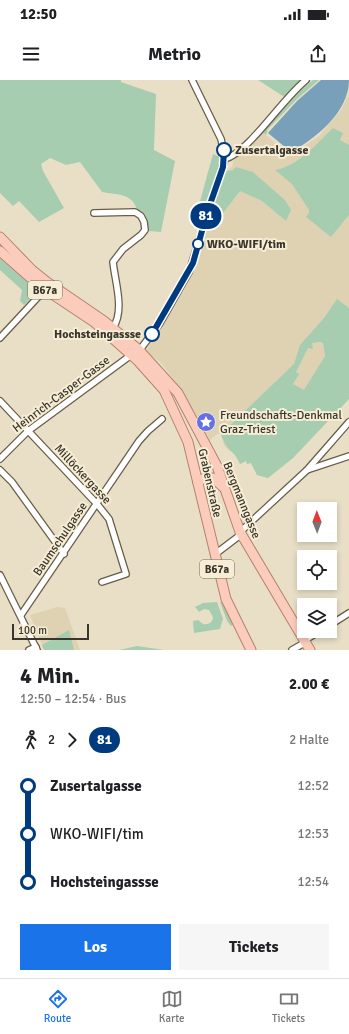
<!DOCTYPE html>
<html lang="de">
<head>
<meta charset="utf-8">
<style>
	:root { --surface:#fff; --page:#f6f6f6; --text:#202124; --muted:#757577; --line:#e0e0e0; --accent:#1a73e8 }
	body { margin:0; font-family:Signika,sans-serif; background:var(--page); color:var(--text); height:100vh; display:flex; flex-direction:column; font-size:15px; white-space:nowrap }
	* { box-sizing:border-box; margin:0 }
	p { font-size:13px; color:var(--muted) }
	.icon { flex:none; width:22px; height:22px; fill:none; stroke:currentColor; stroke-width:2; stroke-linecap:round; stroke-linejoin:round }
	.map { position:relative; height:570px; overflow:hidden }
	.sheet { display:flex; flex-direction:column; background:var(--surface); flex:1 }
	.sheet>* { flex:none }
	.badge { padding:0 8px; border-radius:13px; font-size:14px; line-height:26px }
	.needle { width:26px; rotate:359deg }
	.fabs { position:absolute; left:297px; top:422px; display:grid; gap:8px }
	.fabs a { display:grid; place-items:center; width:40px; height:40px; border-radius:0px; background:var(--surface); box-shadow:0 2px 6px #0003; font-size:20px }
	.scale { position:absolute; left:12px; bottom:10px; width:77px; box-sizing:border-box; padding-left:4px; border:2px solid #3a362d; border-top:0; font-size:11px; line-height:14px; white-space:nowrap; color:#3a362d; -webkit-text-stroke:3px #f6edd4; paint-order:stroke }
	.map>.badge { position:absolute; translate:-50% -50%; box-shadow:0 0 0 2px #fff }
	.legs { display:flex; align-items:center; gap:6px; height:44px; padding:0 20px; font-size:13px }
	.legs p { margin-inline-start:auto }
	.headline { display:flex; align-items:center; justify-content:space-between; height:68px; padding:0 20px }
	h1 { font-size:22px; font-weight:700; line-height:30px }
	.cta { display:flex; gap:8px; margin-top:auto; padding:8px 20px }
	.cta a { flex:1; height:46px; border-radius:0px; background:var(--accent); color:#fff; font-size:16px; font-weight:700; line-height:46px; text-align:center }
	.cta a+a { background:var(--page); color:var(--text) }
	ul { padding:0 20px; list-style:none }
	li { display:flex; align-items:center; gap:14px; height:48px; font-size:15px }
	li i { display:grid; place-items:center; width:6px; height:100%; margin:0 5px; background:currentColor }
	li i::after { content:''; width:10px; height:10px; margin:-5px; border:3px solid; border-radius:50%; background:var(--surface) }
	li p { margin-inline-start:auto }
	li:first-child i { background:linear-gradient(#0000 50%,currentColor 0) }
	li:last-child i { background:linear-gradient(currentColor 50%,#0000 0) }
	.status { display:flex; justify-content:space-between; align-items:center; height:28px; padding:0 20px; background:var(--surface); direction:ltr }
	.status svg { height:11px; fill:currentColor }
	header { display:flex; justify-content:space-between; align-items:center; height:52px; padding:0 20px; background:var(--surface); font-size:18px; font-weight:700 }
	.menu { display:flex; justify-content:space-around; align-items:center; height:56px; border-top:1px solid var(--line); background:var(--surface); font-size:11px; color:var(--muted) }
	.menu a { display:grid; justify-items:center; gap:2px }
	.menu .selected { color:var(--accent) }
	.map>svg:first-child { display:block }
</style>
</head>
<body>
<div class="status"><b>12:50</b><svg viewBox="0 0 49 12"><path d="M0 12V9h3v3zM5 12V6h3v6zM10 12V3h3v9zM15 12V0h3v12zM26 1h20v11H26zM47 4h2v5h-2z"/></svg></div>
<header><svg class="icon" aria-label="menu" viewBox="0 0 24 24"><path d="M4 6h16M4 12h16M4 18h16"/></svg>Metrio<svg class="icon" aria-label="share" viewBox="0 0 24 24"><path d="M12 15V3M7 8l5-5 5 5M5 13v7h14v-7"/></svg></header>
<div class="map">
<svg width="349" height="570" viewBox="0 0 349 570">
	<rect width="100%" height="100%" fill="#e9dfc7"/>
	<g fill="#dfd2b3">
		<path d="M349,14V319L293,378L268,398L257,395L251,383L247,384L246,381L240,384L235,373L228,370L224,365L221,354H217L210,360L178,305L160,282L146,271L183,212L199,174L224,92L232,87L234,79L261,51L291,75L319,56L341,30Z"/>
		<path d="M57,527L65,528L80,570H44L30,535Z"/>
	</g>
	<g fill="#a7cdb0" fill-rule="evenodd">
		<path d="M0,0H121V2L156,14L154,70L175,81L161,152L149,151L145,134L137,130C133,113 117,115 102,112L80,82L66,85L50,78L41,84L43,91L64,128L39,142L19,121L13,126L0,113Z"/>
		<path d="M258,0H306L286,18Z"/>
		<path d="M313,0H319L296,20L268,49L266,55L261,51L289,20Z"/>
		<path d="M333,48L343,53L340,60L349,65V135L331,157L306,137L309,133V130L292,104L275,90C300,85 315,65 333,48Z"/>
		<path d="M213,74L218,76L224,92L233,90L236,87L253,92L285,120L291,130L286,141L262,121L240,111L210,150L209,138L199,135L197,132Z"/>
		<path d="M0,178L38,211L24,225L20,221L22,210L0,190Z"/>
		<path d="M337,219L349,228V319L293,378L268,398L257,395L251,383L247,384L246,381L240,384C234,369 226,372 221,354L294,284L300,265L324,238ZM320,262L323,263L325,276L304,310L293,304L299,294L296,292L308,268L313,269L312,263Z"/>
		<path d="M217,522L223,539L220,549L194,553L193,541L198,540L203,544C209,545 213,542 213,537L209,530L204,529L199,532L195,527L203,523Z"/>
		<path d="M220,522H222L233,545L231,546L227,541Z"/>
		<path d="M69,550L74,570H44L42,565Z"/>
		<path d="M137,566L164,570H119Z"/>
	</g>
	<path fill="#78a0ba" d="M321,0H349C349,32 316,58 291,72L268,53L297,21Z"/>
	<g fill="none" stroke-linecap="round" stroke-linejoin="round">
		<defs>
			<g id="street">
				<path d="M225,79C249,72 282,19 306,0"/>
				<path d="M94,133L135,132L141,136L144,142L145,150L141,155L123,169L113,182C115,202 125,230 113,248"/>
				<path d="M0,258L39,216"/>
				<path d="M0,321L97,424L109,439L126,494L102,502"/>
				<path d="M0,379L28,351L142,267L160,243L189,192L225,79L221,59L192,0"/>
				<path d="M0,390L12,402L64,474"/>
				<path d="M307,390L349,376"/>
				<path d="M214,475L239,456L240,452L307,390L349,342"/>
				<path d="M0,495L37,570"/>
				<path d="M21,535L139,361L148,351L162,339"/>
				<path d="M330,545L349,533"/>
				<path d="M305,560L320,551"/>
				<path d="M29,570L36,567"/>
				<path d="M292,570L306,562"/>
			</g>
			<g id="primary">
				<path d="M0,157L32,190L47,202L104,241L139,270L178,313L217,386L240,452L310,570"/>
				<path d="M0,171L40,206L94,242L138,281L164,310L188,362L226,519L251,570"/>
				<path d="M198,403L202,399L213,398L223,407"/>
			</g>
		</defs>
		<use href="#street" stroke="#675e49" stroke-width="8"/>
		<use href="#primary" stroke="#b6816d" stroke-width="11"/>
		<use href="#street" stroke="#fff" stroke-width="5.5"/>
		<use href="#primary" stroke="#fbccbc" stroke-width="9"/>
	</g>
	<g fill="none" stroke-linecap="round" stroke-linejoin="round">
		<defs>
			<path id="line-1" d="M152,254L193,183L207,133L223,87L224,70"/>
		</defs>
		<use href="#line-1" stroke="#fff" stroke-width="9"/>
		<use href="#line-1" stroke="#003b80" stroke-width="6"/>
	</g>
	<defs>
		<symbol id="sight-disc" viewBox="-11 -11 22 22"><circle r="9.5" fill="#6470e8" stroke="#f6edd4"/><path d="M0-6L1.8-2.2L6-1.7L2.9 1.2L3.7 5.4L0 3.3L-3.7 5.4L-2.9 1.2L-6-1.7L-1.8-2.2Z" fill="#fff"/></symbol>
	</defs>
	<g fill-rule="evenodd">
		<use href="#sight-disc" x="195" y="331" width="22" height="22"/>
	</g>
	<g fill="#fff" stroke="#003b80" stroke-width="2">
		<circle cx="224" cy="70" r="7"/>
		<circle cx="198" cy="164" r="5"/>
		<circle cx="152" cy="254" r="7"/>
	</g>
	<g text-anchor="middle" stroke-width="4" stroke-linejoin="round" paint-order="stroke">
		<g fill="#f6edd4" stroke="#726d5f" stroke-width="1">
			<rect x="28" y="201" width="34" height="18" rx="3"/>
			<rect x="200" y="480" width="34" height="18" rx="3"/>
		</g>
		<g font-size="11" font-weight="bold" fill="#3a362d">
			<text x="45" y="214">B67a</text>
			<text x="217" y="493">B67a</text>
		</g>
		<g font-size="12" font-weight="bold" fill="#3a362d" stroke="#f6edd4" text-anchor="start">
			<text x="235" y="74">Zusertalgasse</text>
			<text x="207" y="168">WKO-WIFI/tim</text>
			<text x="141" y="258" text-anchor="end">Hochsteingassse</text>
		</g>
		<g font-size="12" fill="#3a362d" stroke="#f6edd4">
			<text transform="translate(61 314) rotate(-37)" y="4">Heinrich-Casper-Gasse</text>
			<text transform="translate(83 394) rotate(47)" y="4">Millöckergasse</text>
			<text transform="translate(210 403) rotate(77)" y="4">Grabenstraße</text>
			<text transform="translate(242 420) rotate(68)" y="4">Bergmanngasse</text>
			<text transform="translate(60 459) rotate(-56)" y="4">Baumschulgasse</text>
		</g>
		<g font-size="12" fill="#3a362d" stroke="#f6edd4" text-anchor="start">
			<text x="220" y="339">Freundschafts-Denkmal<tspan x="220" dy="14">Graz-Triest</tspan></text>
		</g>
	</g>
</svg>
<div class="fabs">
<a><svg class="needle" viewBox="-14 -14 28 28"><path d="M0-13l5 13h-10z" fill="#e53935"/><path d="M0 13l5-13h-10z" fill="#757577"/></svg></a>
<a><svg class="icon" aria-label="locate" viewBox="0 0 24 24"><circle cx="12" cy="12" r="6"/><path d="M12 2v4M12 18v4M2 12h4M18 12h4"/></svg></a>
<a><svg class="icon" aria-label="layers" viewBox="0 0 24 24"><path d="M12 4l9 5-9 5-9-5zM3 14l9 5 9-5"/></svg></a>
</div>
<div class="scale">100 m</div>
<b class="badge" style="left:206px;top:136px;background:#003b80;color:#fff">81</b>
</div>
<section class="sheet">
<div class="headline"><div><h1>4 Min.</h1><p>12:50 – 12:54 · Bus</p></div><b>2.00 €</b></div>
<div class="legs"><svg class="icon" aria-label="walk" viewBox="0 0 24 24"><circle cx="13" cy="4" r="2"/><path d="M13 8l-2 6 4 7M11 14l-3 7M7 12l3-4h3l4 4"/></svg>2<svg class="icon" aria-label="forward" viewBox="0 0 24 24"><path d="M9 5l7 7-7 7"/></svg><b class="badge" style="background:#003b80;color:#fff">81</b><p>2 Halte</p></div>
<ul>
<li><i style="color:#003b80"></i><b>Zusertalgasse</b><p>12:52</p></li>
<li><i style="color:#003b80"></i><span>WKO-WIFI/tim</span><p>12:53</p></li>
<li><i style="color:#003b80"></i><b>Hochsteingassse</b><p>12:54</p></li>
</ul>
<div class="cta"><a>Los</a><a>Tickets</a></div>
</section>
<nav class="menu">
<a class="selected"><svg class="icon" aria-label="directions" viewBox="0 0 24 24"><path d="M12 3l9 9-9 9-9-9zM9 14v-3h6M13 9l2 2-2 2"/></svg>Route</a>
<a><svg class="icon" aria-label="map" viewBox="0 0 24 24"><path d="M3 6l6-2 6 2 6-2v14l-6 2-6-2-6 2zM9 4v14M15 6v14"/></svg>Karte</a>
<a><svg class="icon" aria-label="tickets" viewBox="0 0 24 24"><path d="M3 7h18v10H3zM15 7v10"/></svg>Tickets</a>
</nav>
</body>
</html>
